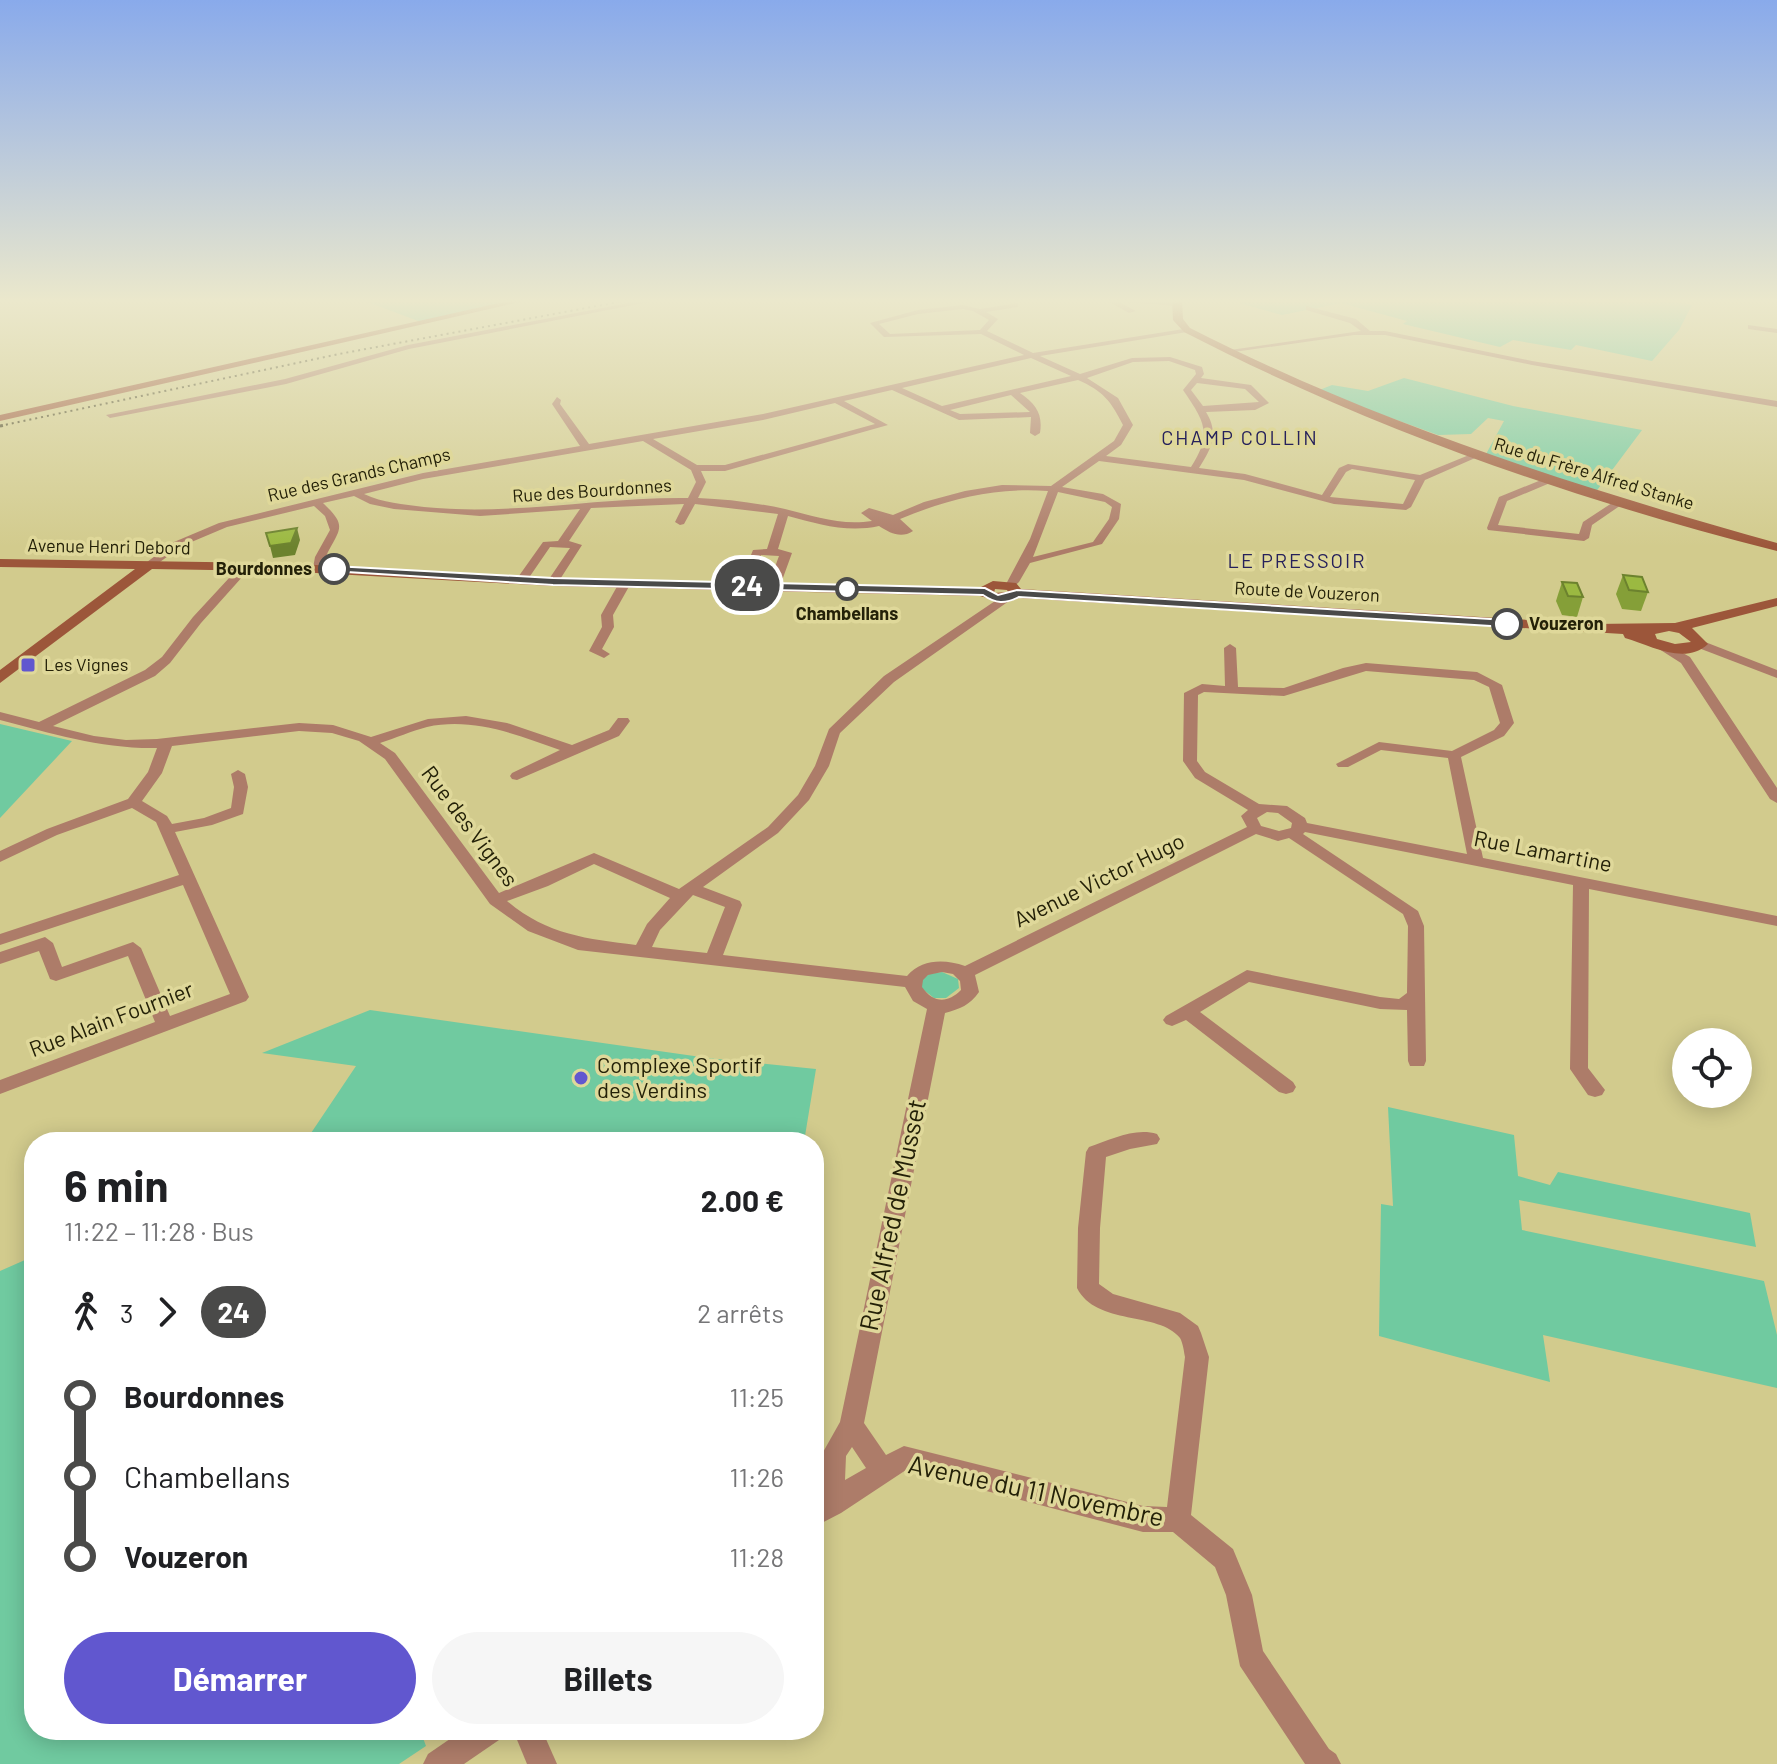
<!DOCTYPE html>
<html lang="fr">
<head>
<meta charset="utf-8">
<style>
	:root { --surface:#fff; --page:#f6f6f6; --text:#202124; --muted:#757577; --accent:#6157cf }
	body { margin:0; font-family:Barlow,sans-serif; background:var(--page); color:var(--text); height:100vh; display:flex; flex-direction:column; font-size:30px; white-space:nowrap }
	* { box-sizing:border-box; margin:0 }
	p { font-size:26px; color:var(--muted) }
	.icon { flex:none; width:44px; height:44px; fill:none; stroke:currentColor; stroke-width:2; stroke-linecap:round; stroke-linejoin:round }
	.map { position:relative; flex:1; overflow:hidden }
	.details { position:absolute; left:24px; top:1132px; width:800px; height:608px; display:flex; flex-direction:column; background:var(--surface); border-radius:32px; box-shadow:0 4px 20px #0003 }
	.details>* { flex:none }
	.badge { padding:0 16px; border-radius:26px; font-size:28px; line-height:52px }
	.fabs { position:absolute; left:1672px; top:1028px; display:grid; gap:16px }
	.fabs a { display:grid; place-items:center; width:80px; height:80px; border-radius:50%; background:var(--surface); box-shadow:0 4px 20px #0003; font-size:40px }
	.map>.badge { position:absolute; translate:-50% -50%; box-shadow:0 0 0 4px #fff }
	.legs { display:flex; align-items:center; gap:12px; height:88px; padding:0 40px; font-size:26px }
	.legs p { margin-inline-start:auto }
	.summary { display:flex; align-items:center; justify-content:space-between; height:136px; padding:0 40px }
	h1 { font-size:44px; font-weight:700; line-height:60px }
	.action { display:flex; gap:16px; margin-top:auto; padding:16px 40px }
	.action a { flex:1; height:92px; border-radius:48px; background:var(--accent); color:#fff; font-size:32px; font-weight:700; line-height:92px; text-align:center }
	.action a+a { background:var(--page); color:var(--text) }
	ul { padding:0 40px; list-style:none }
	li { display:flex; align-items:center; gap:28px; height:80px; font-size:30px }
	li i { display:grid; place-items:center; width:12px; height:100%; margin:0 10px; background:currentColor }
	li i::after { content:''; width:20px; height:20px; margin:-10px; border:6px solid; border-radius:50%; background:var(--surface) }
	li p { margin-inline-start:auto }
	li:first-child i { background:linear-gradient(#0000 50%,currentColor 0) }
	li:last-child i { background:linear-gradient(currentColor 50%,#0000 0) }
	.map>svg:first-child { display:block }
</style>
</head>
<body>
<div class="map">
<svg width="1777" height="1764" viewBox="0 0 1777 1764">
	<rect width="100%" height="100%" fill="#d2cb8d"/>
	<g fill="#70caa0">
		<path d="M362,300H524L421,322Z"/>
		<path d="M1256,300H1663L1692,305L1679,330L1652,361L1576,345L1571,350L1513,340L1500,347L1403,324L1407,321L1341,303L1282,315L1239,303Z"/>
		<path d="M1404,378L1513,406L1642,430L1595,493L1485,456L1504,421L1488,418L1471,434L1438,435L1317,391L1332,385L1368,391Z"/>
		<path d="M0,724L72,741L0,818Z"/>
		<path d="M942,972L958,979L959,988L946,998H934L921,988V980L929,974Z"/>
		<path d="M370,1010L708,1058L816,1069L804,1142H305L356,1066L262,1053Z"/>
		<path d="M1388,1107L1514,1135L1518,1176L1550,1185L1558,1172L1750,1213L1756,1247L1519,1200L1522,1230L1764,1281L1777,1335V1388L1543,1335L1550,1382L1379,1336L1381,1204L1393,1206Z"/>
		<path d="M34,1256V1730H420L426,1746L399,1764H0V1271Z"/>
	</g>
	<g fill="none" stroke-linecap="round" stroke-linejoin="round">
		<g fill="#ad7c69" fill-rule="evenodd">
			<path d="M644,300H659L409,349L286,384L110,418L106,415L285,379L408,345Z"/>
			<path d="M1106,300H1115L1136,311L1129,313Z"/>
			<path d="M1133,300L1177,302L1181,304L1177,306L1128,302Z"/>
			<path d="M1018,303V307L986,312L998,319L987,331L1033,353L1190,328L1187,332L1040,356L1080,374L1132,358L1170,357L1202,367L1204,374L1201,378L1251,385L1269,403L1255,410L1206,412C1219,433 1212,448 1199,468L1245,474L1322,495L1339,468L1348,464L1420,475L1474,453L1482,455L1425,480L1411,507L1406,510L1334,504L1244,480L1099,461L1062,487L1103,494L1121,504L1119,519L1102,544L1030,563L1019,582L1011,589L1005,586L1030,539L1048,491C996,487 948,499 900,519L913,531C901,539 890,533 879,526C847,533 818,524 788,516L778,549L792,553L780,586L774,589L768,586L779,556L761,555L749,587L739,585L753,550L767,549L778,514L695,504L684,524L680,525L675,522L684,504L591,508L569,541L582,545L557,584L553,585L547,582L570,548L550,547L526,582L516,580L543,542L558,541L580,509L480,516L394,509L370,504L354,496L323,503C345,524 342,527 329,550C325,557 325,564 323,570L313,568L315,557L330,530L325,516L314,506L227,527L182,546L153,567L143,565L174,542L219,523L423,473L580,446L552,404L557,397L561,400L560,404L589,444L763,414L1024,355L981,334L884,337L870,323L918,310L963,305L980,309ZM963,309L973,311L989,320L980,330L890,334L879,324L918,314ZM1031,358L1071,376L942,406L902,388ZM1169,361L1195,370L1196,374L1183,390C1204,421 1213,433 1191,467L1106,456L1121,445L1133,425L1118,398L1087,378L1133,362ZM1078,380C1103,391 1111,401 1123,425L1114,441L1051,486L1002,485L965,491L924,502L893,515L869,508L861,513L872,521C841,526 814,516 785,509C757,503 727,499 698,498L706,482L701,471H725L888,425L844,401L892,390L959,420L1031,417L1030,433L1035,436L1040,433C1043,414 1036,404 1020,393ZM1197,383L1245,389L1259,402L1203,406L1191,390ZM1011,395L1030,412L960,414L950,410ZM835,403L875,424L725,465H697L653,439L763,420ZM643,441L691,470L696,482L688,498C599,497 512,516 424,507C403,504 383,503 364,494L423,479ZM1352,469L1415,480L1403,504L1330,497L1346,472ZM1058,492L1105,502L1112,507L1109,519L1093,542L1033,557Z"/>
			<path d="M1306,306L1356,319L1370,331H1385L1532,361L1777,401V407L1532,365L1385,335H1354L1227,353L1223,351L1361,331L1350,323L1306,310Z"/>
			<path d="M1748,325L1777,329V333L1748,329Z"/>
			<path d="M1546,478L1551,481L1550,483L1507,501L1498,525L1579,534L1583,522L1615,501L1624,503L1592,525L1589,538L1584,541L1488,530L1487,528L1499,497Z"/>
			<path d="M242,564L252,566L201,623L170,663L155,676L53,726L94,736L126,740L157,739L299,723L333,725L371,737L428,719L466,716L507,723L572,745L609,730L618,718H628L630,721L619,736L517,780L512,779L510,776L512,773L560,750C518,735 473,717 427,727C411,731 396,738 380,743L395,753L499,893L594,853L679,889L768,827L798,795L815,766L829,729L884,676L1001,597H1009V601L894,682L840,733L829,766L809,800L778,833L703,887L740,901L742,905L723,955L907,976C922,959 944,959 965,966L1247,827L1241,816L1248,810L1195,778L1183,761L1184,693L1202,684L1225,686L1224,648L1230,644L1236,648L1238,687L1284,688L1343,668L1366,663L1477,672L1502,685L1514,723L1504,736L1461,757L1483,858L1777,916V926L1589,889L1588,1068L1605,1090L1602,1095L1595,1097L1588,1095L1570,1069L1573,885L1305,832L1303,834L1418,911L1424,926L1426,1061L1424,1066H1410L1408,1061L1407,1010L1380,1009L1249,982L1200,1012L1293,1082L1296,1087L1293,1092L1286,1094L1279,1092L1186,1020L1172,1026L1166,1024L1163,1020L1166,1016L1247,970L1380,997L1399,999L1407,993L1408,926L1403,914L1289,838L1278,841L1256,834L975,975L979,992C970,1005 960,1009 945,1013L864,1423L886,1455L904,1446L1143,1506L1167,1507L1185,1357C1184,1352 1183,1343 1180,1338C1159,1311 1096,1326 1077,1288L1078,1228L1086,1152L1089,1147C1110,1140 1135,1127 1157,1134L1160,1139L1157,1144L1130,1149L1106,1157L1100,1228L1099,1284L1113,1294L1180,1313L1198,1326L1201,1333L1209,1357L1191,1515L1233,1549L1252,1595L1263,1651L1329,1749L1336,1754L1341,1764H1305L1240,1666L1226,1595L1215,1567L1173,1532H1143L906,1470L841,1513L814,1527V1500L820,1496L822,1454L840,1422L927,1009L913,1001L905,987L578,950L528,931L490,904L385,759L359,741L332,733L299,731L172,746L162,773L142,801L167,816L172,824L204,818L231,808L234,787L231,774L238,770L245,774L248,787L243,814L212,825L175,832L249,997L246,1001L0,1094V1080L155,1022L128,956L56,981L50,979L39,951L0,964V952L45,937L53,943L62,967L133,942L141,948L170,1016L230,994L183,885L0,945V934L179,875L156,822L132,808L57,835L0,862V851L47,829L128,799L148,772L157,748C102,749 53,734 0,720V712L39,722L145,670L162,657L193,617ZM1366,671L1474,680L1489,687L1500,723L1494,730L1452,751L1379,742L1336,764L1338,767H1348L1381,750L1448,758L1467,854L1307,823L1305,818L1287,806L1259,804L1205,772L1197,761L1198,695L1204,692L1284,696ZM1267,812L1278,813L1292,823L1291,828L1279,831L1261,826L1257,818ZM594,864L670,898L647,924L636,945C587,939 547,935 507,901L548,886ZM693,895L725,907L707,953L652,947L660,930ZM942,972L953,974L960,981L961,990C948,1003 934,1004 922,987L923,980L928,975ZM852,1447L866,1468L845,1480L846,1456Z"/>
			<path d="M625,580L631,583L613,615L614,627L602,649L610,654L604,658L589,651L602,627L601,615L619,583Z"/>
			<path d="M1700,640L1777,670V678L1696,647L1694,644Z"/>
			<path d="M1663,642L1690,657L1777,788V803L1770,799L1681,663L1659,649V643Z"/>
			<path d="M463,1730H503L499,1740L464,1764H423L428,1754Z"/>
			<path d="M513,1730H542L557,1764H527Z"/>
		</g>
		<g fill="#9c563a" fill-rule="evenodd">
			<path d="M512,300H529L0,421V415Z"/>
			<path d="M1172,300H1182L1183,319L1190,328C1379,424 1573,486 1777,543V551C1572,499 1372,429 1184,332L1173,320Z"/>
			<path d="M0,559L280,563L553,578L979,588L993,581L1016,583L1021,589L1594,624L1675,623L1777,598V606L1692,628L1708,644C1685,666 1650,645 1625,638L1623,634L1019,598L1005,603L980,596L553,586L280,571L152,569L0,683V670L135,569L0,567ZM995,589L1007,590L1008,592L994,593ZM1669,631L1679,633L1691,642L1675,644L1657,639L1655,634Z"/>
		</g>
		<path stroke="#474323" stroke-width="2" stroke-dasharray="2 4" stroke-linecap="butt" d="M0,426L339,354L629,300"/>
		<path stroke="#474323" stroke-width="3" stroke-dasharray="3 5" stroke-linecap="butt" d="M0,426L6,425"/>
	</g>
	<g fill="#859f38">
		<path d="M1623,575L1648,592L1641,611L1622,609L1616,594Z"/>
		<path d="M1562,582L1583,597L1577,617L1562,615L1556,601Z"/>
	</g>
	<path fill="#6c822e" d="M297,528L300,540L295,555L273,558L270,546Z"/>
	<g fill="#9bb941" stroke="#6c822e" stroke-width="2">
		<path d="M297,528L291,543L270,546L266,533Z"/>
		<path d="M1623,575L1642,577L1648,592L1629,590Z"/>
		<path d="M1562,582L1577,583L1583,597L1568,596Z"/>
	</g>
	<linearGradient id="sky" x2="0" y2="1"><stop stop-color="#89aaeb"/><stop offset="0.55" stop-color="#ebe8cc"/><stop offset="1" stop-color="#ebe8cc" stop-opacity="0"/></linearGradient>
	<rect width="1777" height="547" fill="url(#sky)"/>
	<path fill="#4a4a49" stroke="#fff" stroke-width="2" d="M334,566L553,578L985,588L998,595L1017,590L1507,620L1513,624L1507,627L1019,597C1005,604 996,604 983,595L553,585L331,571V567Z"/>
	<g fill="#fff" stroke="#4a4a49" stroke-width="4">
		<circle cx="334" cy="569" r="14"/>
		<circle cx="847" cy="589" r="10"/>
		<circle cx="1507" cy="624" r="14"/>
	</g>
	<g fill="#6157cf" stroke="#dfd89a" stroke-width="3">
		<rect x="20" y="657" width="16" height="16" rx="4"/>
		<circle cx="581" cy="1078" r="8"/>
	</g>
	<g text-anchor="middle" stroke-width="7" stroke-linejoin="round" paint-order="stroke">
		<g font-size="18" fill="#242108" stroke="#dfd89a">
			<text transform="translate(1594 474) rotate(17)" y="6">Rue du Frère Alfred Stanke</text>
			<text transform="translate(359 475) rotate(-13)" y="6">Rue des Grands Champs</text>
			<text transform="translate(592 491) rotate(-4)" y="6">Rue des Bourdonnes</text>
			<text transform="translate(109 547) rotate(1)" y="6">Avenue Henri Debord</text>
			<text transform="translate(1307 592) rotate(3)" y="6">Route de Vouzeron</text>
		</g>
		<g font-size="18" font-weight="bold" fill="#242108" stroke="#dfd89a" text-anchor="end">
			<text x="312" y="575">Bourdonnes</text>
			<text x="847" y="620" text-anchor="middle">Chambellans</text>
			<text x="1529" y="630" text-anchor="start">Vouzeron</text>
		</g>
		<g font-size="18" fill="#242108" stroke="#dfd89a" text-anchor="start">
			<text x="44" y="671">Les Vignes</text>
		</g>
		<g font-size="20" letter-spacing="2" fill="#26215b" stroke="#dfd89a">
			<text x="1240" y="445">CHAMP COLLIN</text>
			<text x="1297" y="568">LE PRESSOIR</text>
		</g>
		<g font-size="22" fill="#242108" stroke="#dfd89a">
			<text transform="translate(470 826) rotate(53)" y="8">Rue des Vignes</text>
			<text transform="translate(1543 851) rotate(11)" y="8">Rue Lamartine</text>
			<text transform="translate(1099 880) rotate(-26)" y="8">Avenue Victor Hugo</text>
			<text transform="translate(111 1019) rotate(-21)" y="8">Rue Alain Fournier</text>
		</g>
		<g font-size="22" fill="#242108" stroke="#dfd89a" text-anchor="start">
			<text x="597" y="1073">Complexe Sportif<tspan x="597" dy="25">des Verdins</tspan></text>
		</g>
		<g font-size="26" fill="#242108" stroke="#dfd89a">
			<text transform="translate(893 1215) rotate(-78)" y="9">Rue Alfred de Musset</text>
			<text transform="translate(1036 1491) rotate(12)" y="9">Avenue du 11 Novembre</text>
		</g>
	</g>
</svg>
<div class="fabs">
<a><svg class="icon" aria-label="locate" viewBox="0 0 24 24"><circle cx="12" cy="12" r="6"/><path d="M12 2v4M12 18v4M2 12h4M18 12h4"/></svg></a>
</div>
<b class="badge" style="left:747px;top:585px;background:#4a4a49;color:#fff">24</b>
<section class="details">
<div class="summary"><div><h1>6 min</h1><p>11:22 – 11:28 · Bus</p></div><b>2.00 €</b></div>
<div class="legs"><svg class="icon" aria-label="walk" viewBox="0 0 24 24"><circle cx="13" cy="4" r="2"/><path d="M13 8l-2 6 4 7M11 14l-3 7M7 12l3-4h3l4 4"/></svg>3<svg class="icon" aria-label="forward" viewBox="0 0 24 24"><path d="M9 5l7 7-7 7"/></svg><b class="badge" style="background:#4a4a49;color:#fff">24</b><p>2 arrêts</p></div>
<ul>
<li><i style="color:#4a4a49"></i><b>Bourdonnes</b><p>11:25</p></li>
<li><i style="color:#4a4a49"></i><span>Chambellans</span><p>11:26</p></li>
<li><i style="color:#4a4a49"></i><b>Vouzeron</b><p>11:28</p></li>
</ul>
<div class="action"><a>Démarrer</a><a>Billets</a></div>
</section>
</div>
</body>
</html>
